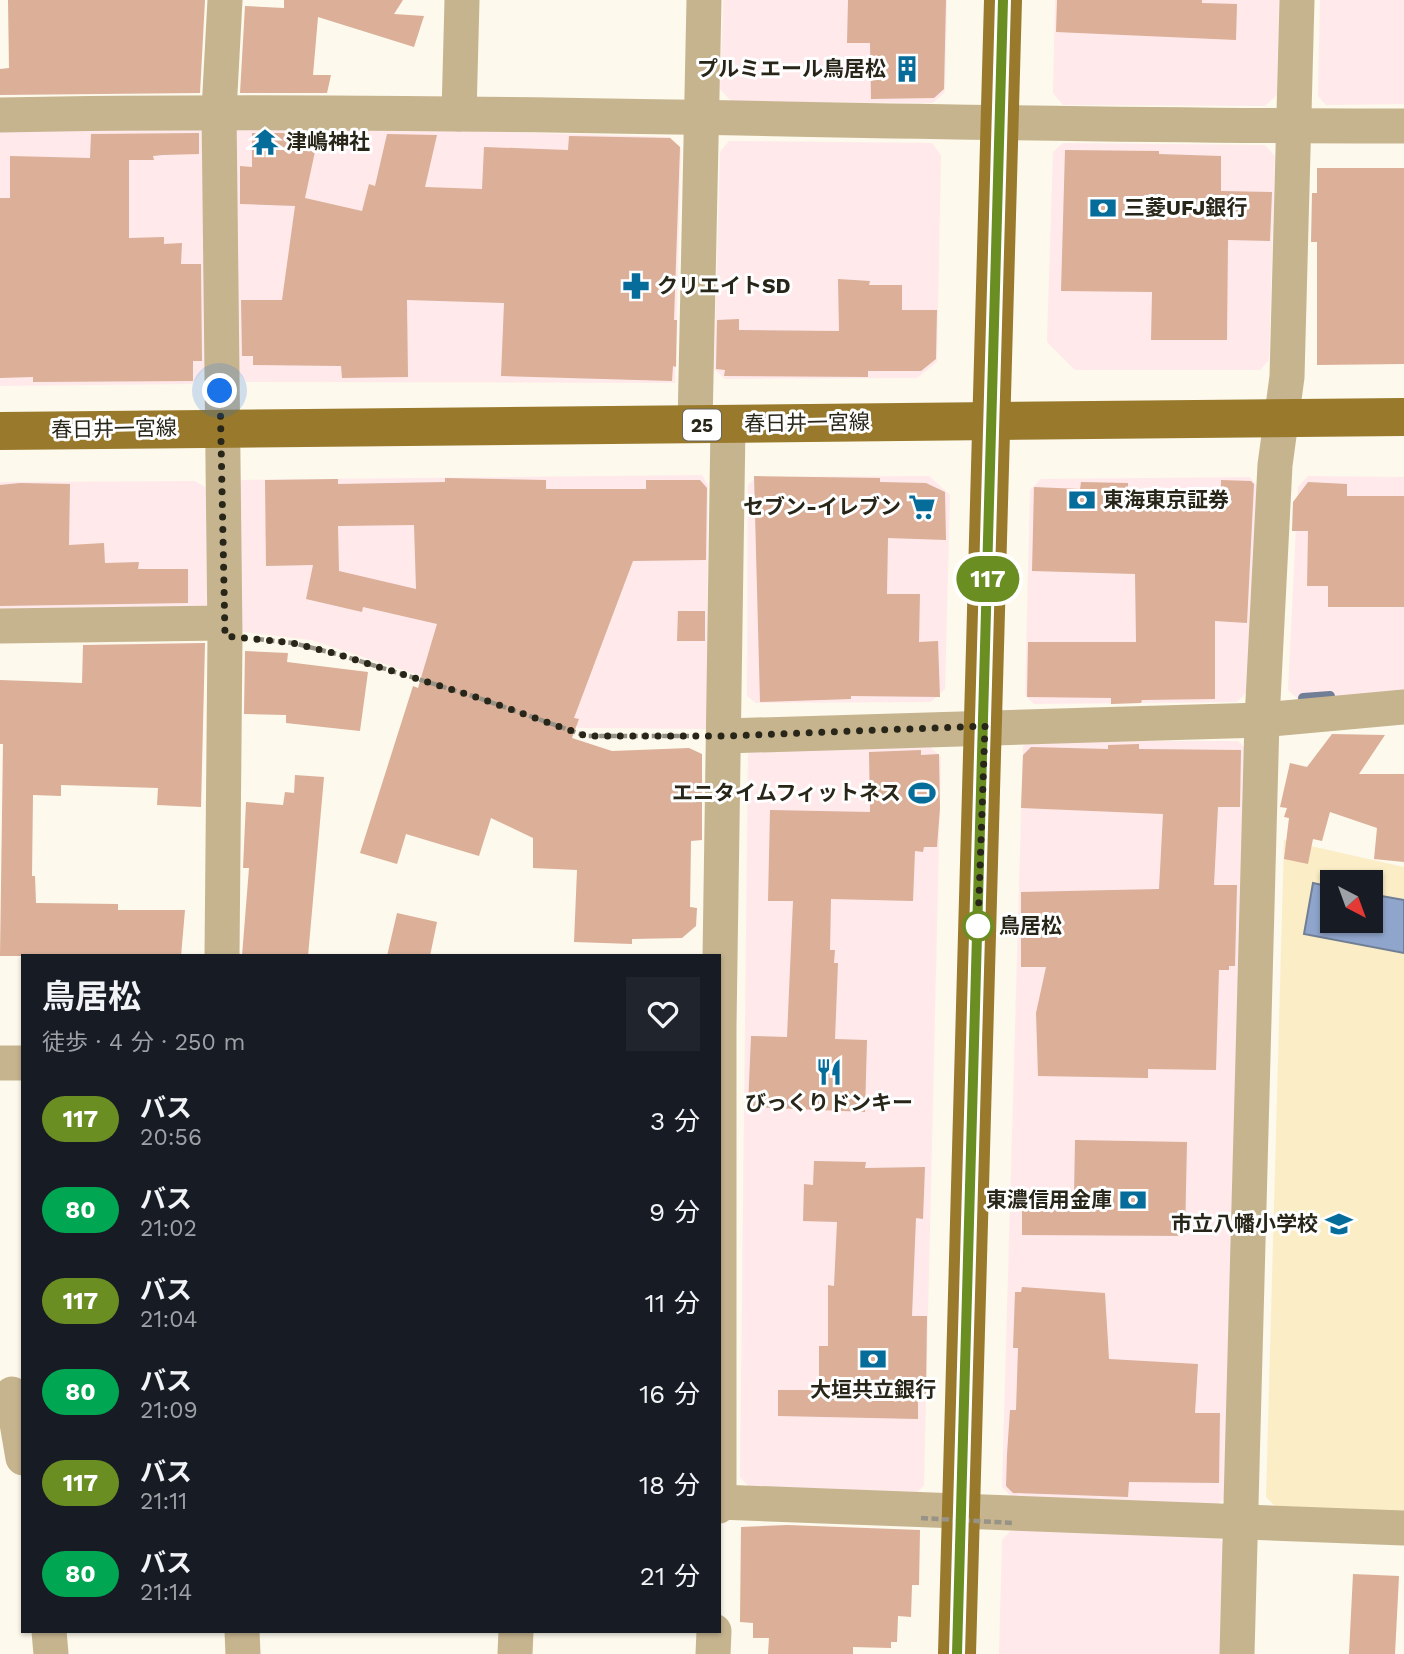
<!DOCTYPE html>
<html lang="ja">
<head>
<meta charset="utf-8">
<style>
	:root { --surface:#171b24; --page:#20242c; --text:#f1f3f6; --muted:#9ea1a6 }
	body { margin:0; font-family:"Work Sans","Noto Sans JP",sans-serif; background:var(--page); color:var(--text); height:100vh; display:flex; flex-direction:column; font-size:26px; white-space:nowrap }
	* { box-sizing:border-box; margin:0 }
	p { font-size:23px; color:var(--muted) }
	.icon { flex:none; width:38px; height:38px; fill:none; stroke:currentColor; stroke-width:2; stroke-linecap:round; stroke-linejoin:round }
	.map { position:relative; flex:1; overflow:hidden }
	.drawer { position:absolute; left:21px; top:954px; width:700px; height:679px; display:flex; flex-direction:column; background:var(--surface); border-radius:0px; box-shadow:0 2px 5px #0004 }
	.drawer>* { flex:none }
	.badge { padding:0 14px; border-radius:23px; font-size:24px; line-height:46px }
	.needle { width:46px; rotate:139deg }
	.buttons { position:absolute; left:1320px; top:870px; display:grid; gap:14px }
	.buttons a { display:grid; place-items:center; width:63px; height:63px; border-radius:0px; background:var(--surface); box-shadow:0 2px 5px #0004; font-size:35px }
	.you { position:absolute; width:35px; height:35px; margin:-18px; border:5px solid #fff; border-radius:50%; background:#1a73e8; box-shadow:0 0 0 10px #1a73e833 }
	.map>.badge { position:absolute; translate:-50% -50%; box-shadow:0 0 0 4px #fff }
	.round { display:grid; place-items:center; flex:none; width:74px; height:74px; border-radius:0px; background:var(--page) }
	.summary { display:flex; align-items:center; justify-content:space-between; height:119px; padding:0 21px }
	h1 { font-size:33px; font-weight:700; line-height:52px }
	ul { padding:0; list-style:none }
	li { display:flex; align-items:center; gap:21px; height:91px; padding:0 21px }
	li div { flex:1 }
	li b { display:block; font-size:26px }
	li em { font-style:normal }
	li .badge { min-width:77px; font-weight:700; text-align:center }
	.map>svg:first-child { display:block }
</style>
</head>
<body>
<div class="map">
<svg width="1404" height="1654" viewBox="0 0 1404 1654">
	<rect width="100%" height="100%" fill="#fdf9ec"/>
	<g fill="#ffe9eb">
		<path d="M723,0H947L945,92L933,103L732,102L720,89Z"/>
		<path d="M1055,0H1279L1277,95L1265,106L1063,105L1053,93Z"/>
		<path d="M1320,0H1404V104L1326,105L1318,96Z"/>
		<path d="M0,123H205L206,366L192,384L0,386Z"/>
		<path d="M242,124L670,137L681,148L675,383L247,382L234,369L233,135Z"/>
		<path d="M729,141L932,143L941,155L937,362L917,378L725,379L714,369L720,152Z"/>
		<path d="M1063,143L1265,145L1275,156L1269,360L1260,370H1075L1047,342L1053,152Z"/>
		<path d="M702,475L708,485L707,729L580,728L311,640L236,631L235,489L241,480Z"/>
		<path d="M929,476L950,495L945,689L931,702L756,703L747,696L748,485L757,477Z"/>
		<path d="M1308,476L1404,477V694L1300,701L1288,690L1298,487Z"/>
		<path d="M1250,477L1258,487L1248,691L1237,702L1034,704L1025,695L1030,490L1041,479Z"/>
		<path d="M195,481L208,489L209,613L0,615V482Z"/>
		<path d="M1030,741H1238L1247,750L1226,1498L1216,1505L1012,1497L1002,1487L1023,746Z"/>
		<path d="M757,744H927L941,757L924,1485L918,1492L751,1489L740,1477L748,754Z"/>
		<path d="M1013,1528L1216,1535L1226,1546L1223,1654H999L1002,1540Z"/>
	</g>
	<path fill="#fbeec6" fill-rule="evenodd" d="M1284,840L1404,867V1513L1276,1507L1266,1497ZM1332,882H1370V920H1332Z"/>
	<path fill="#90a5cb" stroke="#717f96" stroke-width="2" d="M1313,883L1332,887V920H1370V894L1404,900V953L1304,934Z"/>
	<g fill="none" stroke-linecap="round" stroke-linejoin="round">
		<path stroke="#717f96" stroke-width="10" d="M1303,698L1330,696"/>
	</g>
	<g fill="#dbaf98" fill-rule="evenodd">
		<path d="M8,0H205L200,93L0,95V69L9,68Z"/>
		<path d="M284,0H403L394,14L424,16L414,47L318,17L313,75H331L327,93H240L245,6L284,8Z"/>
		<path d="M848,0H946L944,89L934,98L871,99L870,43H847Z"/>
		<path d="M1057,0H1202V3L1237,4L1236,40L1056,32Z"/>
		<path d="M199,133V154L163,155L153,156L154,160H129V238L164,237V244L182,243L181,264H201L202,361H193V381L33,382V377L0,378V198H10V156L90,158L91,134Z"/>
		<path d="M252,133H319L305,198L362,211L369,184L375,186L387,134L437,135L425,187L482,189L484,147L568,150L569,136L670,138L680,147L674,320H677L676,367L673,366L672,381L501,376L504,303L407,300L408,377L342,378L341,366L253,365V356H242L241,300H282L295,206L240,204V166L252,167Z"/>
		<path d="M1065,150L1159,151V154L1221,156V191L1272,192L1270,241L1228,240L1227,340H1151L1152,292L1061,291Z"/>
		<path d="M1317,168H1404V364L1317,365V242H1311L1312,193H1317Z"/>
		<path d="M838,279L870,281L869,285H902V310H937L936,359L921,371H868V377L724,376L725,370L716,369L717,320L739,319V330L839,331Z"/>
		<path d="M754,476L880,478V482L926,483L945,492L946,540L888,538L887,594H920L919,642L938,641L940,697L851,696V699L760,702Z"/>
		<path d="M445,478L546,480V489H646V480H700L707,488L706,560L633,561L574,718L579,719L572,738L612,751L689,748L702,754V840L691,841L690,907L697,908L696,926L682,938L632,939V944L574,942L577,870L533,868V838L491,818L479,856L406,834L397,864L360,853L413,686L418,688L437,624L363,607L362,612L306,599L313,565L266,566L265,480L338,479V484L445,482ZM414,525L416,589L339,571L338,526Z"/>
		<path d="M1221,480L1251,481L1254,484L1247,623L1215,621V699L1142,700L1141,703L1111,704V698L1027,697L1028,642H1136L1135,574L1032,571L1034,487L1080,489L1081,482L1128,483V499L1221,494Z"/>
		<path d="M1308,482L1347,484V496H1404V607H1328V586H1307L1308,531H1292L1293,502Z"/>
		<path d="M20,483L70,484L69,545L104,543L105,563L139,562L138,569H188V603L0,606V485Z"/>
		<path d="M678,611H705V641H677Z"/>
		<path d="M205,643L201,807L157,805L158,788L61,785V796L33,795L32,876H35L36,903L118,904V910H185L181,956H0L3,744H0V680L82,683L83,645Z"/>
		<path d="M245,651L288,653L287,662L368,672L360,731L286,723V715L244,714Z"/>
		<path d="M1332,734L1385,735L1359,774H1404V862L1374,859L1377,828L1330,812L1322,841L1313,839L1308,864L1284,859L1289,818L1284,817L1287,808L1280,807L1290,763L1307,767Z"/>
		<path d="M1139,744V749L1241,750L1240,807H1218L1214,885H1237L1235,966H1229V970H1219L1216,1070L1148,1069V1078L1038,1076L1036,1013L1046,967H1021V892L1159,889L1163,814L1021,808L1023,755L1031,747L1108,749V745Z"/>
		<path d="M921,750V755L939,754L940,808L937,847H924L923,852L915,851L913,901L831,899L830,950H835L834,963H838L835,1039L867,1040L865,1112L748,1107L751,1036L787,1037L793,901H768L770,810L870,812L869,752Z"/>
		<path d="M295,775L324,777L308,956H242L249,868H243L246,802L283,805L285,792L294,793Z"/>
		<path d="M397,913L437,922L430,956H387Z"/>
		<path d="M1075,1140L1187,1142L1185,1236L1022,1235V1195L1074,1194Z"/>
		<path d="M814,1161L866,1162L865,1168L925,1167L923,1219L916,1218L912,1316H927L926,1397H918V1419L778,1416V1390H819V1346H828V1285L834,1286L837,1222L803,1221L804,1184L813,1185Z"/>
		<path d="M1022,1287L1105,1293L1109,1359L1198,1364L1195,1413H1220L1219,1483L1129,1482L1128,1497L1013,1493L1006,1486L1007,1454L1010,1410H1016L1018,1348H1013L1015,1292H1021Z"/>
		<path d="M787,1525L920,1530L919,1585H912L911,1617L898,1616L897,1642H891V1648L853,1647V1654H768L769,1638H753V1623L740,1622L741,1527Z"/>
		<path d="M1353,1574L1399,1576L1395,1654H1349Z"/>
	</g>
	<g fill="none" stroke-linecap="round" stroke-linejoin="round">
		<path stroke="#979387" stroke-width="4.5" stroke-dasharray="7 3.5" stroke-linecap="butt" d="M257,639L293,643L337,654L476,697L586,736H689"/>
		<g stroke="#c6b48f" stroke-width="35">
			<path d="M459,114L462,0"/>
			<path d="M0,115C468,106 936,127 1404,126"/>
			<path d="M695,425L704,0"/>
			<path d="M0,626L224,623"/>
			<path d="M725,736L1262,720L1404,707"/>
			<path d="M222,956L225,636L219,111L225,0"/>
			<path d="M0,1063H23"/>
			<path d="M12,1394L23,1458"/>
			<path d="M719,1502L1404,1528"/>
			<path d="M719,1506V1026L728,425"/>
			<path d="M49,1631L51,1654"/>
			<path d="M242,1631L243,1654"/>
			<path d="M515,1654L516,1631"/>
			<path d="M713,1654L714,1631"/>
			<path d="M1237,1654L1262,720L1275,465L1287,377L1297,0"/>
		</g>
		<g stroke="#99792b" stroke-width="38">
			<path d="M0,431L1404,417"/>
			<path d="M957,1654L1003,0"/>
		</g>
		<path stroke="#979387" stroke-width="4.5" stroke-dasharray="7 3.5" stroke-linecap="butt" d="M921,1518L1013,1523"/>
	</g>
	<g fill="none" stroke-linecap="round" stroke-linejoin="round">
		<defs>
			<path id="line" d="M957,1654L1003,0"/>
		</defs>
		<use href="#line" stroke="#fff" stroke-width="16"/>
		<use href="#line" stroke="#6b8e23" stroke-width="10"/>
		<path stroke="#282519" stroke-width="7" stroke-dasharray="0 12.6" d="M220,391L225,636L293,643L337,654L476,697L586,736H725L985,726L978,926"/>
	</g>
	<defs>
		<symbol id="building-bare" viewBox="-9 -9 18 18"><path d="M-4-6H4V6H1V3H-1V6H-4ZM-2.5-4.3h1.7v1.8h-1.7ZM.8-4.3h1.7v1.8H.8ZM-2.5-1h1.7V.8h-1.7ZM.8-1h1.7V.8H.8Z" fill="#066d9b" stroke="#fff" stroke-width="2.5" paint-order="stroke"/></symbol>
		<symbol id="temple-bare" viewBox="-9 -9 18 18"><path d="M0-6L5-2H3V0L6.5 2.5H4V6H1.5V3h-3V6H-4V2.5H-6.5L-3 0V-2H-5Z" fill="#066d9b" stroke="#fff" stroke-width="2.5" paint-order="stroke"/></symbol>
		<symbol id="bank-bare" viewBox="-9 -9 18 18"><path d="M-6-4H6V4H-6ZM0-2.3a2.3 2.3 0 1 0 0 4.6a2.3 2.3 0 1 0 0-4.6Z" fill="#066d9b" stroke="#fff" stroke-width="2.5" paint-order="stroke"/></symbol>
		<symbol id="pharmacy-bare" viewBox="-9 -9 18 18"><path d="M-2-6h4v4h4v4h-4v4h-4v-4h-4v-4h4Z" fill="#066d9b" stroke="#fff" stroke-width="2.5" paint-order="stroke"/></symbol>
		<symbol id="supermarket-bare" viewBox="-9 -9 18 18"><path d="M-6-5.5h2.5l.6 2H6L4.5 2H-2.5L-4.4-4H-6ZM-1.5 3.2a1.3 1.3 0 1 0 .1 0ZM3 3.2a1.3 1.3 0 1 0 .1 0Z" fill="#066d9b" stroke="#fff" stroke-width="2.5" paint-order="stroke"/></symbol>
		<symbol id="stadium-bare" viewBox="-9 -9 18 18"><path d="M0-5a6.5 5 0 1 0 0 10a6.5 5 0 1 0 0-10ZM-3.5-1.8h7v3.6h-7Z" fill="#066d9b" stroke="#fff" stroke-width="2.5" paint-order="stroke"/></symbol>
		<symbol id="restaurant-bare" viewBox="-9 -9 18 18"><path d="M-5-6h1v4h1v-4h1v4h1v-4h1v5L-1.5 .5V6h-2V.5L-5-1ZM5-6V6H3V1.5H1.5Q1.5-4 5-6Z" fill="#066d9b" stroke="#fff" stroke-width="2.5" paint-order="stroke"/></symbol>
		<symbol id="school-bare" viewBox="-9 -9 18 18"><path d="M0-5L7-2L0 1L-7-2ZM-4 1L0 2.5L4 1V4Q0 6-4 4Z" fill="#066d9b" stroke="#fff" stroke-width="2.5" paint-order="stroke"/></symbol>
	</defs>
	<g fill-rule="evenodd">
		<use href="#building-bare" x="888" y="50" width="38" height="38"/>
		<use href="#temple-bare" x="246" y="123" width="38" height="38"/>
		<use href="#bank-bare" x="1084" y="189" width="38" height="38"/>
		<use href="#pharmacy-bare" x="617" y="267" width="38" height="38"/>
		<use href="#bank-bare" x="1063" y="481" width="38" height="38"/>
		<use href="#supermarket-bare" x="903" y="488" width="38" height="38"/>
		<use href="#stadium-bare" x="903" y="774" width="38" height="38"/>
		<use href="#restaurant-bare" x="810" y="1053" width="38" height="38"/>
		<use href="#bank-bare" x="1114" y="1181" width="38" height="38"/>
		<use href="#school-bare" x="1320" y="1205" width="38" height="38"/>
		<use href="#bank-bare" x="854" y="1340" width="38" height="38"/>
	</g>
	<circle fill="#fff" stroke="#6b8e23" stroke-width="3.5" cx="978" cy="926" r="14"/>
	<g text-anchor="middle" stroke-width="6" stroke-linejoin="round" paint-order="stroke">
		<rect fill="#fff" stroke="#68665e" stroke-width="2" x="683" y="409.5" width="38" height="31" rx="5"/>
		<g font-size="19" font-weight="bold" fill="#282519">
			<text x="702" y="432">25</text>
		</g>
		<g font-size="21" font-weight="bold" fill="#282519" stroke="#fff" text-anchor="end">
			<text x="886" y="76">プルミエール鳥居松</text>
			<text x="286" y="149" text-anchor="start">津嶋神社</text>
			<text x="1124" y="215" text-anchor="start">三菱UFJ銀行</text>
			<text x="657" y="293" text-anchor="start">クリエイトSD</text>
			<text x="1103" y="507" text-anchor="start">東海東京証券</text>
			<text x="901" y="514">セブン-イレブン</text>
			<text x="901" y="800">エニタイムフィットネス</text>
			<text x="829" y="1110" text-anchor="middle">びっくりドンキー</text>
			<text x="1112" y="1207">東濃信用金庫</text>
			<text x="1318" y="1231">市立八幡小学校</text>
			<text x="873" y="1397" text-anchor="middle">大垣共立銀行</text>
		</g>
		<g font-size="21" fill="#282519" stroke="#fff">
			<text transform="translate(807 423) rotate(-1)" y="7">春日井一宮線</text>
			<text transform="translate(114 429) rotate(-1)" y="7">春日井一宮線</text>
		</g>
		<g font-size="21" font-weight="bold" fill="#282519" stroke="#fff" text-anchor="start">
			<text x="999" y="933">鳥居松</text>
		</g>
	</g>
</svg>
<div class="buttons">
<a><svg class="needle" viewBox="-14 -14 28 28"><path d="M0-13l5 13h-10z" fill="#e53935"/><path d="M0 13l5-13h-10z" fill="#9ea1a6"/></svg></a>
</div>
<div class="you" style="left:220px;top:391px"></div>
<b class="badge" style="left:988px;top:579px;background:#6b8e23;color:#fff">117</b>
<section class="drawer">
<div class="summary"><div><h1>鳥居松</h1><p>徒歩 · 4 分 · 250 m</p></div><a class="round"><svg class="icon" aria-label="heart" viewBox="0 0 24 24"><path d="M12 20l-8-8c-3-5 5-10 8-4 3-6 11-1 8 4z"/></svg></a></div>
<ul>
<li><span class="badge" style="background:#6b8e23;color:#fff">117</span><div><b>バス</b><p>20:56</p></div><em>3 分</em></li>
<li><span class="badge" style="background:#00a651;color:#fff">80</span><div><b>バス</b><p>21:02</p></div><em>9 分</em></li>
<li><span class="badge" style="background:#6b8e23;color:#fff">117</span><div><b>バス</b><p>21:04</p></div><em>11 分</em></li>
<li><span class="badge" style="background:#00a651;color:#fff">80</span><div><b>バス</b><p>21:09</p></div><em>16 分</em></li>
<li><span class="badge" style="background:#6b8e23;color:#fff">117</span><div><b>バス</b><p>21:11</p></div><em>18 分</em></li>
<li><span class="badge" style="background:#00a651;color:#fff">80</span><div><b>バス</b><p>21:14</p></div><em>21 分</em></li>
</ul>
</section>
</div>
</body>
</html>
